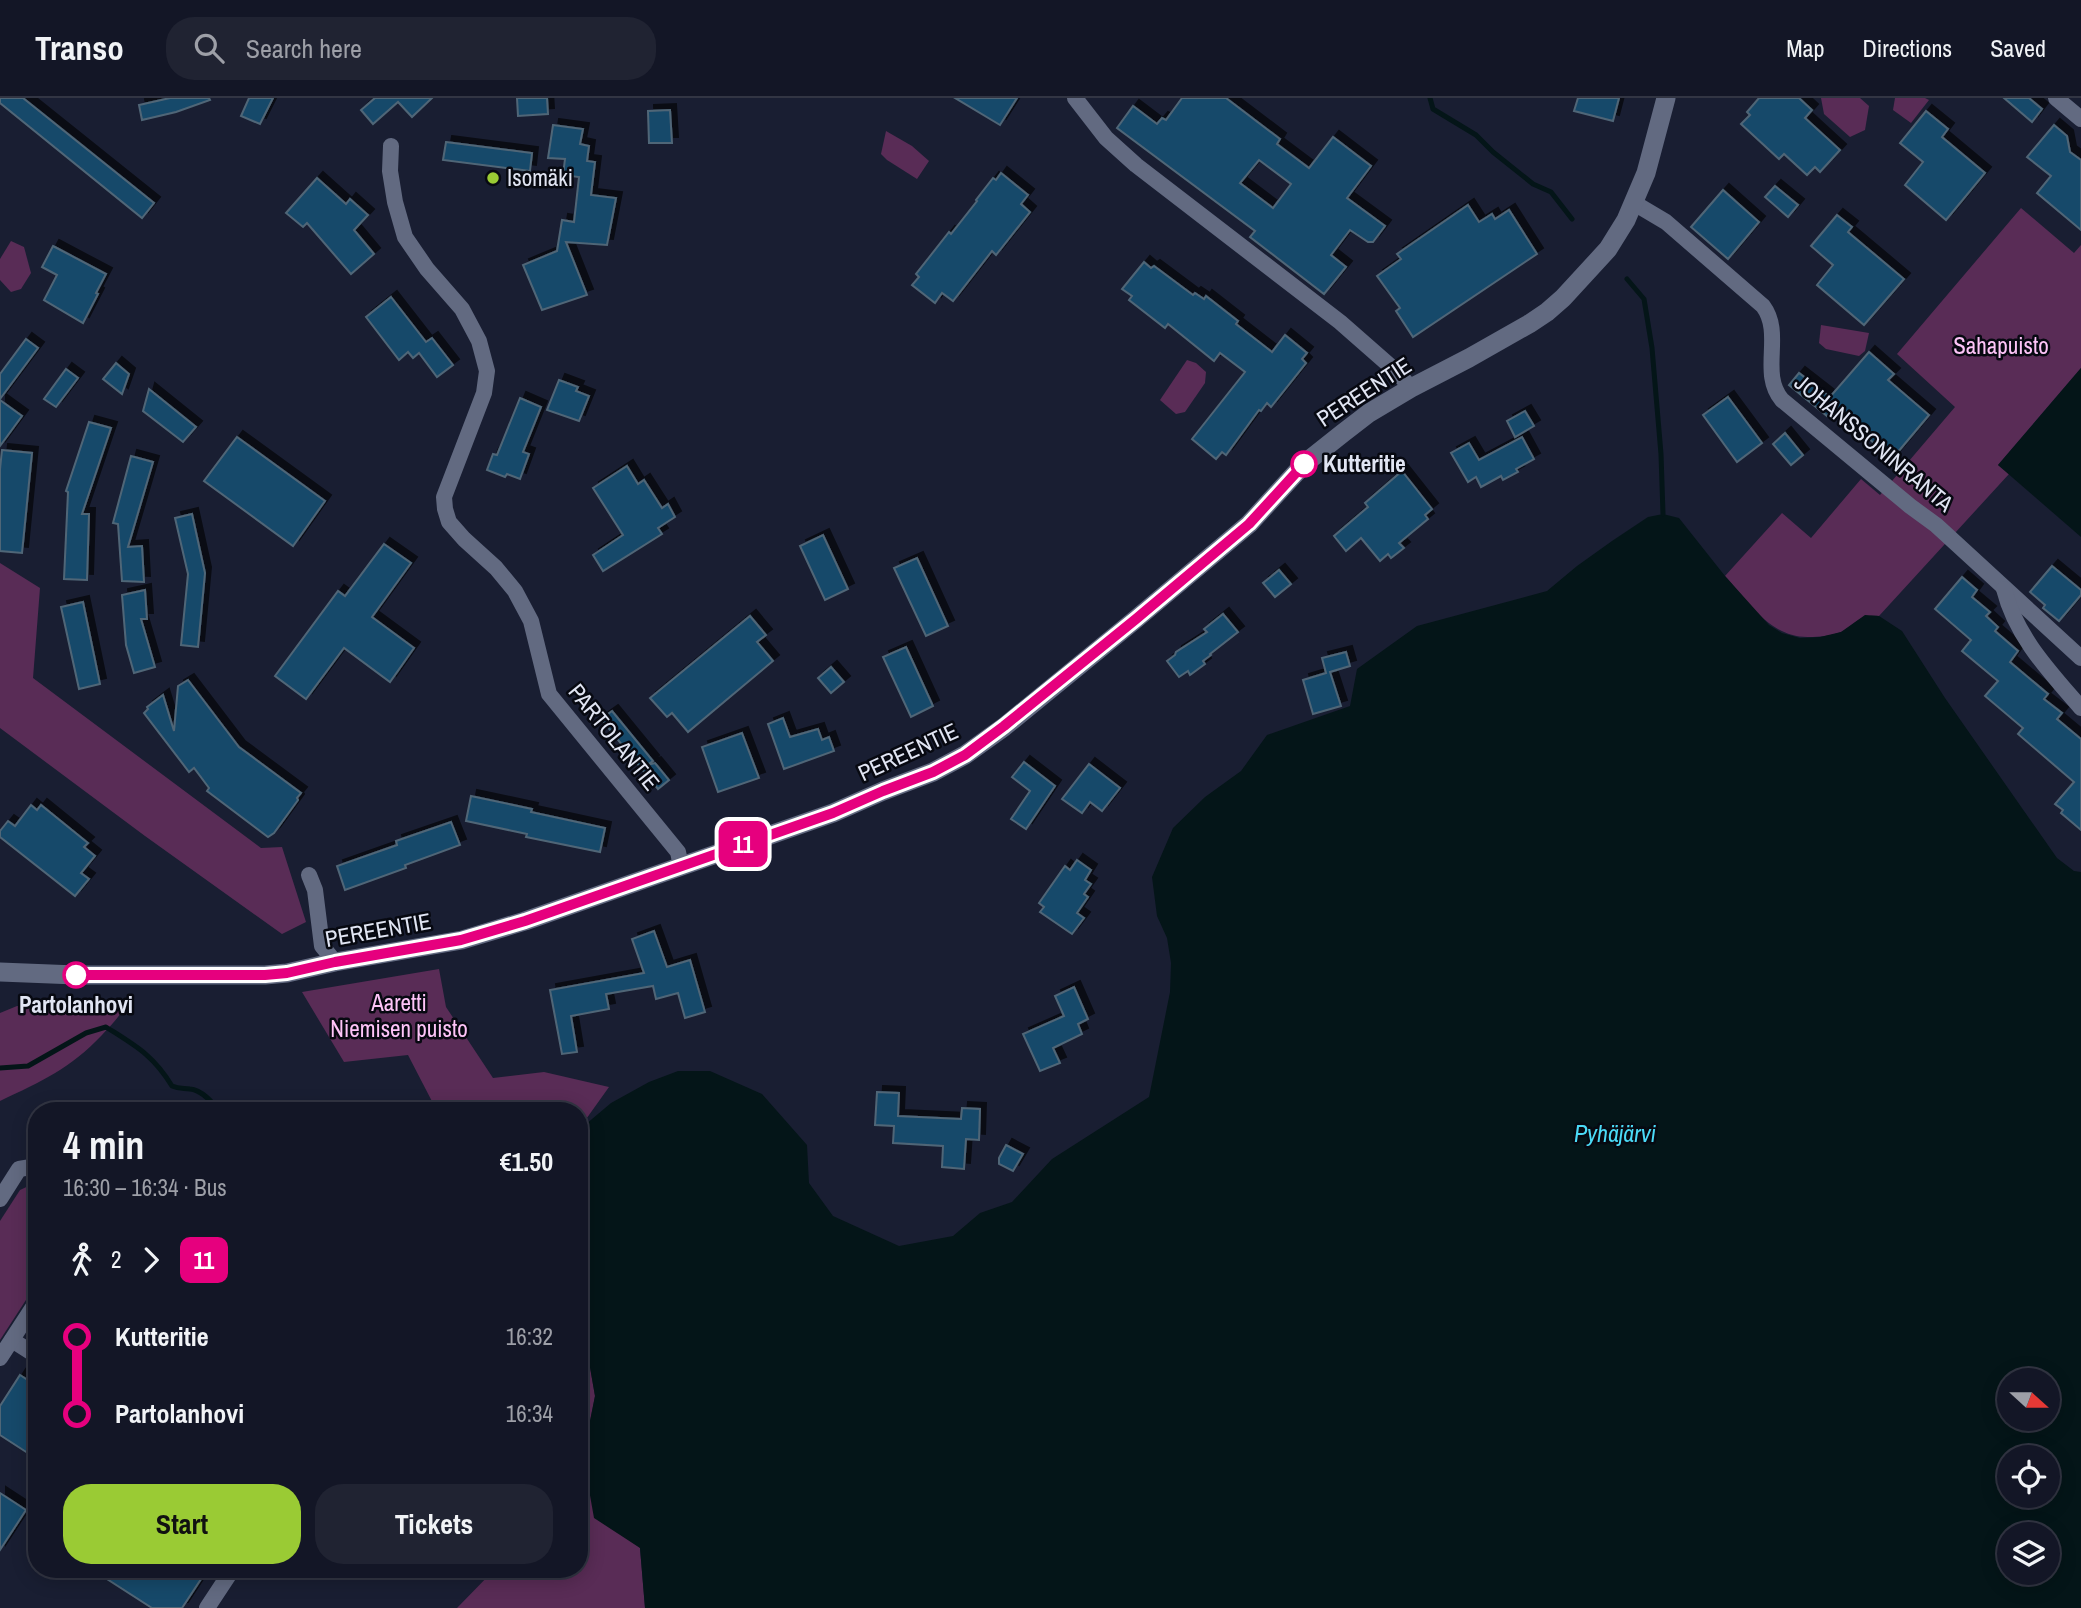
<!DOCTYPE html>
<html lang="en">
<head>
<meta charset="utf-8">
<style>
	:root { --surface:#131626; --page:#202332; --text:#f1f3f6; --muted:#9d9fa7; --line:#323543; --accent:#9acb34 }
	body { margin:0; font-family:"Archivo Narrow",sans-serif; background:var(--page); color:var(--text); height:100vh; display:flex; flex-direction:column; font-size:26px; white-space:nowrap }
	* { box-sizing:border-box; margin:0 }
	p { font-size:23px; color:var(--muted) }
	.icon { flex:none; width:38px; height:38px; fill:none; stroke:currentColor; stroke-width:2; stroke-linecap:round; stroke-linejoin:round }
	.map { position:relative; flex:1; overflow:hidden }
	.panel { position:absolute; left:28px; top:1004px; width:560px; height:476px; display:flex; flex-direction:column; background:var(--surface); border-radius:28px; box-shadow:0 4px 18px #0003,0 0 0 2px var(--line) }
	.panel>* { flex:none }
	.badge { padding:0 14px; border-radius:10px; font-size:24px; line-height:46px }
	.needle { width:46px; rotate:111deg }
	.buttons { position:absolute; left:1997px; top:1270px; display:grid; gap:14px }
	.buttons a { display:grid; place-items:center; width:63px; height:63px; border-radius:50%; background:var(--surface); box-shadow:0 4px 18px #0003,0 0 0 2px var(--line); font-size:35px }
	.map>.badge { position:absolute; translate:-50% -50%; box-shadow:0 0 0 4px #fff }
	.legs { display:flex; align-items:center; gap:10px; height:77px; padding:0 35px; font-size:23px }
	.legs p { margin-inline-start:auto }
	.overview { display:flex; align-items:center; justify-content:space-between; height:119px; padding:0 35px }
	h1 { font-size:38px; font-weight:700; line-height:52px }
	.action { display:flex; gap:14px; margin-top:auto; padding:14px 35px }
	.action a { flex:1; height:80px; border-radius:28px; background:var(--accent); color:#111; font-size:28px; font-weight:700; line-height:80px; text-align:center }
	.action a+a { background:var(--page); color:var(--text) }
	ul { padding:0 35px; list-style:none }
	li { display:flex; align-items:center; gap:24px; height:77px; font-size:26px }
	li i { display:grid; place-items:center; width:10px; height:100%; margin:0 9px; background:currentColor }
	li i::after { content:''; width:18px; height:18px; margin:-9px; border:5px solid; border-radius:50%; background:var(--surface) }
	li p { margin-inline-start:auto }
	li:first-child i { background:linear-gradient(#0000 50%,currentColor 0) }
	li:last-child i { background:linear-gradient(currentColor 50%,#0000 0) }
	header { display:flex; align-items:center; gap:42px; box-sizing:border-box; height:98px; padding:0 35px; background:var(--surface); border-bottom:2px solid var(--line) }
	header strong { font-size:33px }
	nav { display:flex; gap:38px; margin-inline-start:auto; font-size:24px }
	.search { width:490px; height:63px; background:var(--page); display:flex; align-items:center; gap:18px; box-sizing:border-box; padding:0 24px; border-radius:28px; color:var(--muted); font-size:26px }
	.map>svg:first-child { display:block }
</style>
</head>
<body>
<header>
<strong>Transo</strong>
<div class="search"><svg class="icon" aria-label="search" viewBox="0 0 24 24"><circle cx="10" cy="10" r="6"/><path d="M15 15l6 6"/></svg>Search here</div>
<nav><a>Map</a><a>Directions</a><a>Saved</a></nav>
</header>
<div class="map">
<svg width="2081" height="1510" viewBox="0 0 2081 1510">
	<defs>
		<filter id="shadow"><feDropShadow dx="6" dy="-6" stdDeviation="0" flood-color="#0009"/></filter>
	</defs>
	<rect width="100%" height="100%" fill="#191e32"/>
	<g fill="#592c56">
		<path d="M1821,0H1860L1869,8L1865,32L1850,39L1824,16Z"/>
		<path d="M1895,0H1925L1929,2L1911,25L1893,12Z"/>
		<path d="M886,33L912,48L929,63L917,81L887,62L881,56Z"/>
		<path d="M2021,110L2074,155L2081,147V270L1998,367L2009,376L1879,518C1858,516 1857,526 1841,534C1831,538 1819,539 1809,539C1770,540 1749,504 1725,478L1782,415L1811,440L1861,381L1880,397L1955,309L1897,256Z"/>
		<path d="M11,143L24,149L31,175L21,191L11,194L0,182V161Z"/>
		<path d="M1821,227L1869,235L1865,253L1859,258L1826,251L1819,245Z"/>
		<path d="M1187,262L1196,265L1206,274L1205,285L1185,314L1176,316L1160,302Z"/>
		<path d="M0,465L40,490L33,580L261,750L282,749L306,824L282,836L145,738L0,630Z"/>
		<path d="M439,871L446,909L493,980L544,974L609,989L579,1031V1013H437L408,957L344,964L302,894Z"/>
		<path d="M120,907L123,911C118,921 110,928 102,937C70,971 42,983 0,1003V915L17,908Z"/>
		<path d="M37,1084V1185L0,1242V1123L20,1092Z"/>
		<path d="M579,1206L595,1298L583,1358L640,1450L645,1510H457L494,1472H579Z"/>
	</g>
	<g fill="#041518" fill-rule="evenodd">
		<path d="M2081,270V439L1998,367Z"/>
		<path d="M1663,416L1679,420L1725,478L1769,527L1782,535L1800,540L1820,539L1841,534L1865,517L1879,518L1902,533L1945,600L2057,760L2074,773L2081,774V1510H645L640,1450L594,1420L583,1358L595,1298L579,1206V1032L611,1005L649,984L678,973H710L762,996L807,1047L809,1085L833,1118L899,1148L953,1138L980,1115L1012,1104L1052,1061L1149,999L1170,894L1171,865L1167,840L1157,818L1152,779L1173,730L1205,699L1241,673L1267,637L1350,608L1357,571L1417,528L1547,493L1577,468L1612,443L1648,419ZM2009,1283H2048V1321H2009ZM2009,1360H2048V1398H2009ZM2009,1437H2048V1475H2009Z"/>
	</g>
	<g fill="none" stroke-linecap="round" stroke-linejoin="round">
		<g stroke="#041518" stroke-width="5">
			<path d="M1430,0L1433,11L1476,37L1493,54L1533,86L1551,94L1572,121"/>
			<path d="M1627,181L1644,201L1652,250L1661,356L1663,416"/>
			<path d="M0,970L28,968L86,935L106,929C136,948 153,957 172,988C179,991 183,990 190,991C202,992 212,1004 219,1013"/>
			<path d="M482,1013H486"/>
		</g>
	</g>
	<g fill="#18496a" stroke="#506677" stroke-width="2" fill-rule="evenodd" filter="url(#shadow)">
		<path d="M0,0H23L154,105L142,120L0,5Z"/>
		<path d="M170,0H209L210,2L176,14L142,22L139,7Z"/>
		<path d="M249,0H273L260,26L241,18Z"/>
		<path d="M375,0H432L412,19L398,4L373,26L361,12Z"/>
		<path d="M517,0H547L548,16L518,18Z"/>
		<path d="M955,0H1017L1000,27Z"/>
		<path d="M1182,0H1226L1280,41L1277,46L1309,70L1333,39L1371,68L1347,100L1385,128L1373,144H1368L1350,132L1331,157L1346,169L1324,196L1250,139L1255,133L1117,30L1133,8L1157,26L1162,20L1166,22ZM1259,62L1291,86L1273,110L1240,85Z"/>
		<path d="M1578,0H1619L1613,23L1574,13Z"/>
		<path d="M1759,0H1799L1812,12L1805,20L1840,52L1820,74L1815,69L1807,77L1784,56L1779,61L1741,26L1750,17L1747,14Z"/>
		<path d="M2004,0H2029L2042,11L2032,24Z"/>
		<path d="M670,12L672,45H649L648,13Z"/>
		<path d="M1926,13L1948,31L1942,39L1985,75L1946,122L1905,87L1923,64L1900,45Z"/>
		<path d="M553,27L583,31L580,46L589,48L587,63L595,64L591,97L616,100L607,147L566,144L587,197L542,212L523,167L557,153L562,122L574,124L579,79L563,77L565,61L548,60Z"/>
		<path d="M2054,27L2067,38L2070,54L2081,62V132L2037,95L2051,78L2027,59Z"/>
		<path d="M446,44L532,55L530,73L443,62Z"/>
		<path d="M1001,75L1028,97L1021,106L1030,114L996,157L992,153L953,203L942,195L935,205L912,187L919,179L916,176L949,134L951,136L977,103L976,102L993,80L996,82Z"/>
		<path d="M317,80L346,106L350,101L368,117L354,132L374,156L351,176L307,125L303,129L286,115Z"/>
		<path d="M1775,88L1798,107L1788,119L1765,99Z"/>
		<path d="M1723,92L1759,124L1728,161L1691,129Z"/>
		<path d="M1468,107L1479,124L1492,116L1495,121L1509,112L1537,156L1413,239L1396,213L1400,210L1377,178L1401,161L1397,156Z"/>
		<path d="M1837,117L1852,129L1848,134L1904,181L1864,227L1817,187L1833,167L1811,148Z"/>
		<path d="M53,148L106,176L96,195L98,196L83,225L44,202L57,177L42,169Z"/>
		<path d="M1144,164L1151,170L1154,168L1193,197L1195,195L1204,201L1206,198L1238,223L1236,226L1272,254L1285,237L1307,255L1302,261L1306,265L1271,309L1267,305L1261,313L1259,312L1226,357L1222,354L1216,361L1192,341L1245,274L1220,255L1214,263L1168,226L1165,230L1129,202L1132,198L1122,191Z"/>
		<path d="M391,199L426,244L432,240L453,267L437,279L419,255L413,260L408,254L399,262L366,219Z"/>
		<path d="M26,241L38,250L0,301V276Z"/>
		<path d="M1869,254L1894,276L1888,282L1929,317L1892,361L1858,331L1855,335L1830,314L1827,318L1789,287L1799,275L1830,299Z"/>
		<path d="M116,265L129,276L122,296L103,281Z"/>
		<path d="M66,271L78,280L56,309L44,301Z"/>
		<path d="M559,282L578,289L576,293L589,298L579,323L547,312Z"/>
		<path d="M149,291L196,329L183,344L143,313Z"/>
		<path d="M1728,299L1762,345L1737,364L1703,317Z"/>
		<path d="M520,300L541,309L523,354L529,356L520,381L507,376L505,379L487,372L493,356L497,357Z"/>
		<path d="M0,302L22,318L0,348Z"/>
		<path d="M1525,313L1534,328L1515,339L1507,323Z"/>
		<path d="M89,324L111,330L82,416H89L87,482L64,481L68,394L66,393Z"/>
		<path d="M1785,335L1803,357L1791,367L1773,346Z"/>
		<path d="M237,339L325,403L293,448L204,383Z"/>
		<path d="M1522,339L1534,361L1516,371L1518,374L1503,382L1501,378L1481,389L1476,379L1468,384L1451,355L1469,345L1479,362Z"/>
		<path d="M2,352L32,355L22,455L0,453V371Z"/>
		<path d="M131,358L153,364L128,449L142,448L144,484L122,483L118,426L113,425Z"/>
		<path d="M627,368L638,386L644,382L662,410L668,406L675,419L658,430L662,436L603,473L593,457L623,437L593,390Z"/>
		<path d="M1402,373L1432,411L1425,417L1428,421L1399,445L1404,450L1391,460L1388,456L1380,463L1361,440L1346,453L1334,438L1368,409L1365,405Z"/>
		<path d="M192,416L205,475L198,549L181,547L188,476L175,420Z"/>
		<path d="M823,437L848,491L825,502L800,448Z"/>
		<path d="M384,446L411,465L372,519L414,550L390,584L344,550L306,601L275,578L338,493L345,498Z"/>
		<path d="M917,460L948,528L926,538L894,470Z"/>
		<path d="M2052,468L2081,492V497L2059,523L2043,510L2045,507L2030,494Z"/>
		<path d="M1279,472L1291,486L1275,499L1263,485Z"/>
		<path d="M1962,479L1977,492L1972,499L1990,514L1986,518L1998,529L1995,533L2018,553L2010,564L2048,596L2044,601L2062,615L2057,621L2081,641V732L2061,715L2063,712L2055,706L2074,684L2018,636L2023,630L1985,598L1998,583L1962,553L1971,542L1935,511Z"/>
		<path d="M145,492L147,521H141L155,569L134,575L126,547L122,497Z"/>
		<path d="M83,504L100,586L79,591L61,509Z"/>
		<path d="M1223,516L1238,534L1210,556L1211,557L1203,563L1205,566L1190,577L1188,573L1179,579L1167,563L1175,557L1176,554L1207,534L1204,531Z"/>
		<path d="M750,518L766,537L757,544L773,563L688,634L672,615L667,619L650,600Z"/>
		<path d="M906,549L933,608L911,619L883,559Z"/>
		<path d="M1346,554L1350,568L1330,574L1341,608L1313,616L1303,582L1326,575L1322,560Z"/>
		<path d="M831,569L844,584L831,595L818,580Z"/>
		<path d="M188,582L239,649L301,695L297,700L298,702L274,735L268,739L207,693L209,690L194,670L189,674L144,615L148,611L147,609L163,597L174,633L178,588Z"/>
		<path d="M612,613L653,663L647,667L655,665L669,682L658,691L601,621Z"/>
		<path d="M783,620L790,639L818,631L822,642L829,639L834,653L784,671L768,626Z"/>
		<path d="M742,635L759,680L718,694L702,649Z"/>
		<path d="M1024,664L1055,688L1026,731L1011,721L1030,693L1012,679Z"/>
		<path d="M1089,666L1120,690L1102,713L1090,704L1082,715L1062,701Z"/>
		<path d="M471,698L532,711L531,714L605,730L600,754L526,739L527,736L466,723Z"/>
		<path d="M31,707L37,712L41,707L88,745L84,749L95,758L81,775L89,781L75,798L0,739V733L8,723L15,728Z"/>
		<path d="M451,724L460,747L405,767L406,770L345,792L337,768L397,747L396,743Z"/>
		<path d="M1077,762L1091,772L1085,782L1091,786L1084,796L1088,799L1077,815L1084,820L1072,836L1040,814L1044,809L1039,805L1065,768L1070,772Z"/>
		<path d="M654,833L667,869L690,862L705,914L685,920L678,895L656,901L653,888L606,896L609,911L571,918L577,954L562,956L550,892L644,875L632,841Z"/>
		<path d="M1074,889L1088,921L1078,926L1082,936L1053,950L1060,965L1040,973L1023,936L1064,918L1055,898Z"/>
		<path d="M877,994L899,995L898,1018L961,1021L962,1010L980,1011L979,1042L966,1041L964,1071L942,1069L943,1048L893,1045L894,1028L875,1027Z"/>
		<path d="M1006,1047L1023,1056L1013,1073L999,1066V1060Z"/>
		<path d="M20,1277L37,1288V1361L0,1337V1308Z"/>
		<path d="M0,1395L26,1412L0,1452Z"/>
		<path d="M93,1472H207L182,1510H152Z"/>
	</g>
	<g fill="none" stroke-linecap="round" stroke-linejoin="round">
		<g stroke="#626a81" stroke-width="16">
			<path d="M1075,0L1106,40L1136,67L1340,224L1397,274L1411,290"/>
			<path d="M2056,0L2081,21"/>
			<path d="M391,48L390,73L395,104L405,139L427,171L462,211L479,243L487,273L484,295L444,399L445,411L449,424L464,441L496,470L515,493L531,523L549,596L678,754L681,768"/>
			<path d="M1634,105L1666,124L1763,208C1784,236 1759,275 1782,302L1910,408L1936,427L2081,560"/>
			<path d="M2004,491C2016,539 2050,574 2081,610"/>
			<path d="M309,777L315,792L322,848L335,864"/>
			<path d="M0,1101L19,1071L37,1068"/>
			<path d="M12,1242L37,1258"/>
			<path d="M0,1260L37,1203"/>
			<path d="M207,1510L232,1472"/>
		</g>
		<path stroke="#626a81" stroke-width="19" d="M0,874L76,877H265L287,875L335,864L462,842L525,823L833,715L883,693L933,674L965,657L1004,629L1136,521L1249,426L1304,366L1343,335L1369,315L1411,290L1469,260L1529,226L1547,214L1563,200L1608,151L1626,122L1646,75L1666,0"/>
	</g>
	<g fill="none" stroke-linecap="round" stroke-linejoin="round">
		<defs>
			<path id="line-1" d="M76,877H265L287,875L335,864L461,842L525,823L833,715L883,693L933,674L965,657L1004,628L1136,521L1249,426L1304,366"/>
		</defs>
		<use href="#line-1" stroke="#fff" stroke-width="16"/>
		<use href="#line-1" stroke="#e6007e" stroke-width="10"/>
	</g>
	<circle fill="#9acb34" stroke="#070911" stroke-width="2.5" cx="493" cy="80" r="7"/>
	<g fill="#fff" stroke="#e6007e" stroke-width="3.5">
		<circle cx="1304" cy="366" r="12"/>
		<circle cx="76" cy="877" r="12"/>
	</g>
	<g text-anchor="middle" stroke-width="5" stroke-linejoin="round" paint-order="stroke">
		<g font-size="23" fill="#e1e5f3" stroke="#070911" text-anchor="start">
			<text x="507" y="88">Isomäki</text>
		</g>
		<g font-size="23" fill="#fec4f8" stroke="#070911">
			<text x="2001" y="256">Sahapuisto</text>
			<text x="399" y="913">Aaretti<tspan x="399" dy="26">Niemisen puisto</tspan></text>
		</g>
		<g font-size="23" fill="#e1e5f3" stroke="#070911">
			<text transform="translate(1364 294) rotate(-33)" y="8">PEREENTIE</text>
			<text transform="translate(1874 345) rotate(40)" y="8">JOHANSSONINRANTA</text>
			<text transform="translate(614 639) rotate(51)" y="8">PARTOLANTIE</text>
			<text transform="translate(908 654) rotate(-25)" y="8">PEREENTIE</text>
			<text transform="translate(378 832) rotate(-10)" y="8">PEREENTIE</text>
		</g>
		<g font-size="23" font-weight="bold" fill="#e1e5f3" stroke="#070911" text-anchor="start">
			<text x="1323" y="374">Kutteritie</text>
			<text x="76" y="915" text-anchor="middle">Partolanhovi</text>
		</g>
		<g font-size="24" font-style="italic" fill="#4bdbf7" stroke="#070911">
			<text x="1615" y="1044">Pyhäjärvi</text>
		</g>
	</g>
</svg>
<div class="buttons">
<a><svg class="needle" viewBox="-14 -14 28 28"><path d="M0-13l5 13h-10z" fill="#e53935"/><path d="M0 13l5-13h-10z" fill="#9d9fa7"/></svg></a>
<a><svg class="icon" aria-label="locate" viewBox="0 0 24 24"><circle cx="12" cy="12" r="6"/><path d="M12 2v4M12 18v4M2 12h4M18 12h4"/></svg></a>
<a><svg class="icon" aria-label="layers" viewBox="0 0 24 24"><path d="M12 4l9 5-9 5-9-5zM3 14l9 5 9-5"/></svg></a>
</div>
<b class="badge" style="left:743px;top:746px;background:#e6007e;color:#fff">11</b>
<section class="panel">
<div class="overview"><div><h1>4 min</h1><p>16:30 – 16:34 · Bus</p></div><b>€1.50</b></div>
<div class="legs"><svg class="icon" aria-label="walk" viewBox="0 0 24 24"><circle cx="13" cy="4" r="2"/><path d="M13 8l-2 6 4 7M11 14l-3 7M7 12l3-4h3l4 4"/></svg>2<svg class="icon" aria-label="forward" viewBox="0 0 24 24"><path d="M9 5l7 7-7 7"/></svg><b class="badge" style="background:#e6007e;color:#fff">11</b></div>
<ul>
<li><i style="color:#e6007e"></i><b>Kutteritie</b><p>16:32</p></li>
<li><i style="color:#e6007e"></i><b>Partolanhovi</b><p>16:34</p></li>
</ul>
<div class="action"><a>Start</a><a>Tickets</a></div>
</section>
</div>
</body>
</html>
